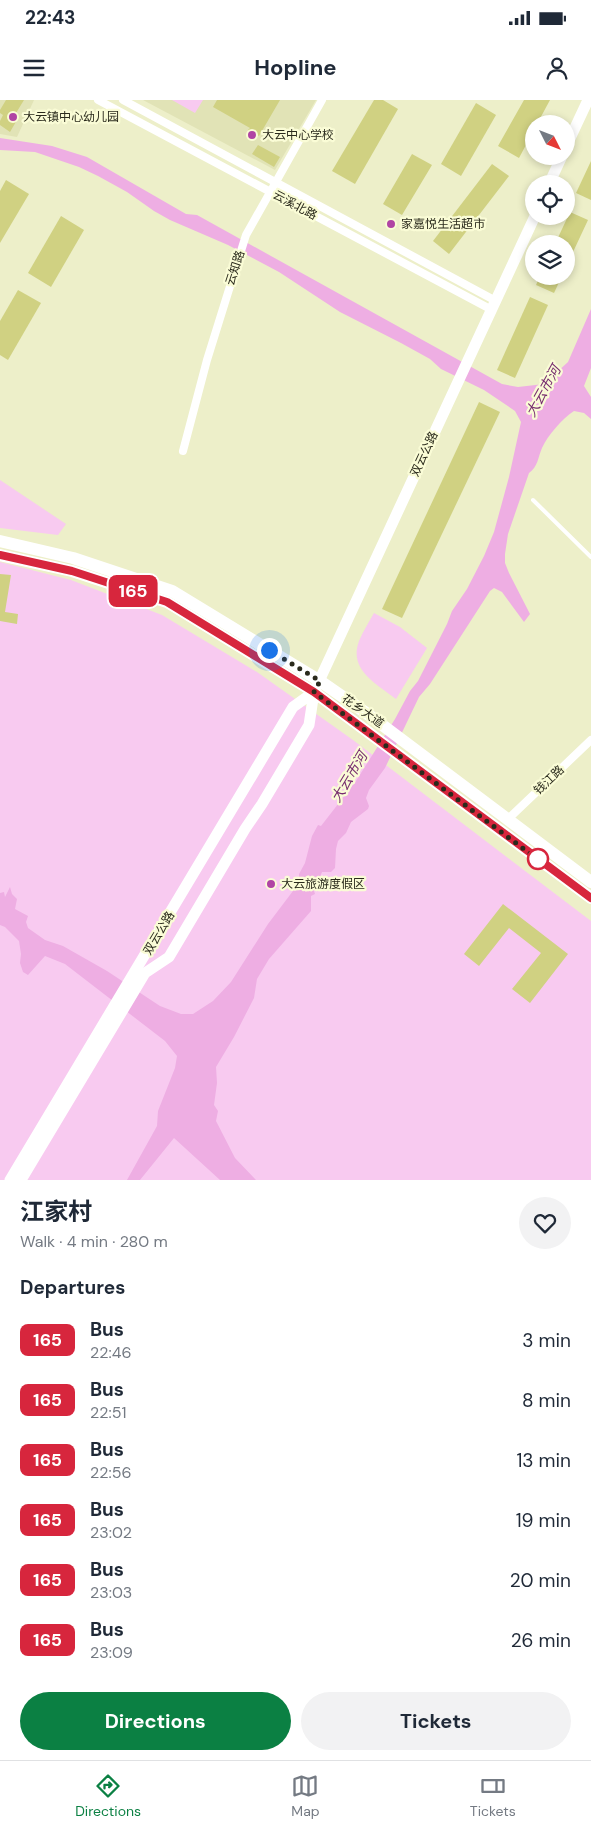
<!DOCTYPE html>
<html lang="en">
<head>
<meta charset="utf-8">
<style>
	:root { --surface:#fff; --page:#f2f2f3; --text:#1f2937; --muted:#747a83; --line:#e0e1e3; --accent:#0b8043 }
	body { margin:0; font-family:"DM Sans","Noto Sans SC",sans-serif; background:var(--page); color:var(--text); height:100vh; display:flex; flex-direction:column; font-size:19px; white-space:nowrap }
	* { box-sizing:border-box; margin:0 }
	p { font-size:16px; color:var(--muted) }
	.icon { flex:none; width:28px; height:28px; fill:none; stroke:currentColor; stroke-width:2; stroke-linecap:round; stroke-linejoin:round }
	.map { position:relative; height:1080px; overflow:hidden }
	.sheet { display:flex; flex-direction:column; background:var(--surface); flex:1 }
	.sheet>* { flex:none }
	.badge { padding:0 10px; border-radius:8px; font-size:18px; line-height:32px }
	.needle { width:32px; rotate:132deg }
	.fabs { position:absolute; left:525px; top:15px; display:grid; gap:10px }
	.fabs a { display:grid; place-items:center; width:50px; height:50px; border-radius:50%; background:var(--surface); box-shadow:0 2px 8px #0003; font-size:25px }
	.you { position:absolute; width:25px; height:25px; margin:-12px; border:4px solid #fff; border-radius:50%; background:#1a73e8; box-shadow:0 0 0 8px #1a73e833 }
	.map>.badge { position:absolute; translate:-50% -50%; box-shadow:0 0 0 2px #fff }
	h2 { padding:0 20px; font-size:19px; line-height:45px }
	.round { display:grid; place-items:center; flex:none; width:52px; height:52px; border-radius:26px; background:var(--page) }
	.headline { display:flex; align-items:center; justify-content:space-between; height:85px; padding:0 20px }
	h1 { font-size:24px; font-weight:700; line-height:38px }
	.action { display:flex; gap:10px; margin-top:auto; padding:10px 20px }
	.action a { flex:1; height:58px; border-radius:30px; background:var(--accent); color:#fff; font-size:20px; font-weight:700; line-height:58px; text-align:center }
	.action a+a { background:var(--page); color:var(--text) }
	ul { padding:0; list-style:none }
	li { display:flex; align-items:center; gap:15px; height:60px; padding:0 20px }
	li div { flex:1 }
	li b { display:block; font-size:19px }
	li em { font-style:normal }
	li .badge { min-width:55px; font-weight:700; text-align:center }
	.status { display:flex; justify-content:space-between; align-items:center; height:35px; padding:0 25px; background:var(--surface); direction:ltr }
	.status svg { height:14px; fill:currentColor }
	header { display:flex; justify-content:space-between; align-items:center; height:65px; padding:0 20px; background:var(--surface); font-size:22px; font-weight:700 }
	.dock { display:flex; justify-content:space-around; align-items:center; height:70px; border-top:1px solid var(--line); background:var(--surface); font-size:14px; color:var(--muted) }
	.dock a { display:grid; justify-items:center; gap:2px }
	.dock .active { color:var(--accent) }
	.map>svg:first-child { display:block }
</style>
</head>
<body>
<div class="status"><b>22:43</b><svg viewBox="0 0 49 12"><path d="M0 12V9h3v3zM5 12V6h3v6zM10 12V3h3v9zM15 12V0h3v12zM26 1h20v11H26zM47 4h2v5h-2z"/></svg></div>
<header><svg class="icon" aria-label="menu" viewBox="0 0 24 24"><path d="M4 6h16M4 12h16M4 18h16"/></svg>Hopline<svg class="icon" aria-label="person" viewBox="0 0 24 24"><circle cx="12" cy="8" r="4"/><path d="M4 21q1-7 8-7t8 7"/></svg></header>
<div class="map">
<svg width="591" height="1080" viewBox="0 0 591 1080">
	<rect width="100%" height="100%" fill="#edefc9"/>
	<g fill="#e1e3b6">
		<path d="M0,0H34L17,37L0,34Z"/>
		<path d="M143,0H316L275,70Z"/>
	</g>
	<g fill="#f8caf0">
		<path d="M172,0H203L195,13Z"/>
		<path d="M0,380L66,424L58,435L0,428Z"/>
		<path d="M0,462L71,480L162,515L257,572L353,640L591,821V1080H0Z"/>
		<path d="M374,513L400,527L427,548L396,599C377,584 348,570 359,541C363,531 369,522 374,513Z"/>
	</g>
	<path fill="#eeaee3" d="M0,38L52,46L87,57L186,114L197,115L502,284L518,287L544,284L568,262L591,209V268L584,286L591,297V319L584,313L574,311C562,319 548,335 542,348C538,357 538,367 529,373L508,434L505,454V463L509,473L530,514L524,522L502,492L494,488L490,491L430,584L419,597L385,668L369,690L366,698L369,706L368,709L351,722L346,733L338,741L336,749L335,768L331,772H322L314,791L315,794L311,796V811L269,859L257,879L254,898L234,937L216,967L217,983L214,1005L218,1011L216,1021L235,1058L256,1080H220L174,1038L140,1080H127L157,1026L158,1011L175,968L177,956L165,941L65,864L45,856L28,875L23,872L20,863L21,854L19,841L5,827L0,825V793L4,792L5,797L10,787L12,794L17,799L15,809L28,816L26,822L28,828L45,840L63,846L107,871L160,906L181,914H193L213,901L231,882L268,824L299,783V774L305,763L312,736L318,725L321,726L356,681L395,619L410,591L418,581L447,524L452,511L467,489L484,456L494,432L509,377L521,322L515,311L484,290L441,269L430,259L401,243L340,212L279,172L228,145L170,120L154,111L127,92L98,76L79,67L35,52L0,50Z"/>
	<g fill="#d0d182">
		<path d="M6,0H24L13,18L17,20L10,32L0,25V21L3,15L0,13V10Z"/>
		<path d="M217,0H280L259,36L248,30L250,28L213,7Z"/>
		<path d="M374,0H383L398,9L355,84L332,71Z"/>
		<path d="M524,0H550L537,24H534V30L519,58L498,46Z"/>
		<path d="M476,3L496,15L461,76L441,64Z"/>
		<path d="M258,45L280,57L274,67L252,54Z"/>
		<path d="M412,54L432,65L402,115L383,104Z"/>
		<path d="M591,61V100L576,93Z"/>
		<path d="M492,64L509,76L449,154L433,141Z"/>
		<path d="M6,80L29,94L0,143V91Z"/>
		<path d="M570,112L588,120L566,167V144H555Z"/>
		<path d="M61,116L84,130L51,187L28,173Z"/>
		<path d="M540,176H562L554,193L536,185Z"/>
		<path d="M18,190L41,203L8,260L0,255V221Z"/>
		<path d="M530,197L548,205L515,278L497,270Z"/>
		<path d="M479,302L500,312L402,518L382,509Z"/>
		<path d="M0,474L11,475L5,512L18,514L17,524L0,521Z"/>
		<path d="M503,804L568,854L530,903L512,889L541,853L509,828L479,866L464,854Z"/>
	</g>
	<g fill="none" stroke-linecap="round" stroke-linejoin="round">
		<path stroke="#fff" stroke-width="4" d="M533,400L591,457"/>
		<g stroke="#fff" stroke-width="8">
			<path d="M98,0L492,210"/>
			<path d="M123,0L496,201"/>
			<path d="M183,351L207,260L246,135L322,0"/>
			<path d="M507,720L591,640"/>
		</g>
		<g stroke="#fff" stroke-width="11">
			<path d="M566,47L588,0"/>
			<path d="M549,84L562,56"/>
			<path d="M10,1080L293,607L314,592"/>
			<path d="M21,1080L145,873L169,857L245,729L262,704L309,625L314,592L535,116"/>
		</g>
		<g stroke="#fff" stroke-width="12">
			<path d="M0,441L73,458L172,491L320,581L369,615L591,782"/>
			<path d="M0,455L72,471L167,502L314,592L591,798"/>
		</g>
	</g>
	<g fill="none" stroke-linecap="round" stroke-linejoin="round">
		<defs>
			<path id="line" d="M0,455L72,471L167,502L314,592L591,798"/>
		</defs>
		<use href="#line" stroke="#fff" stroke-width="11"/>
		<use href="#line" stroke="#d7263d" stroke-width="8"/>
		<path stroke="#2a2a1c" stroke-width="5" stroke-dasharray="0 9" d="M269,550L320,581L314,592L540,761L538,759"/>
	</g>
	<g fill="#b044a4" stroke="#fafcd6" stroke-width="2">
		<circle cx="13" cy="17" r="5"/>
		<circle cx="252" cy="35" r="5"/>
		<circle cx="391" cy="124" r="5"/>
		<circle cx="271" cy="784" r="5"/>
	</g>
	<circle fill="#fff" stroke="#d7263d" stroke-width="2.5" cx="538" cy="759" r="10"/>
	<g text-anchor="middle" stroke-width="4.5" stroke-linejoin="round" paint-order="stroke">
		<g font-size="12" fill="#2a2a1c" stroke="#fafcd6" text-anchor="start">
			<text x="23" y="21">大云镇中心幼儿园</text>
			<text x="262" y="39">大云中心学校</text>
			<text x="401" y="128">家嘉悦生活超市</text>
			<text x="281" y="788">大云旅游度假区</text>
		</g>
		<g font-size="12" fill="#2a2a1c" stroke="#fafcd6">
			<text transform="translate(295 105) rotate(28)" y="4">云溪北路</text>
			<text transform="translate(235 168) rotate(-72)" y="4">云知路</text>
			<text transform="translate(424 354) rotate(-65)" y="4">双云公路</text>
			<text transform="translate(363 611) rotate(35)" y="4">花乡大道</text>
			<text transform="translate(549 680) rotate(-43)" y="4">钱江路</text>
			<text transform="translate(159 833) rotate(-59)" y="4">双云公路</text>
		</g>
		<g font-size="14" font-style="italic" fill="#772e6f" stroke="#fafcd6">
			<text transform="translate(543 291) rotate(-61)" y="5">大云市河</text>
			<text transform="translate(349 677) rotate(-59)" y="5">大云市河</text>
		</g>
	</g>
</svg>
<div class="fabs">
<a><svg class="needle" viewBox="-14 -14 28 28"><path d="M0-13l5 13h-10z" fill="#e53935"/><path d="M0 13l5-13h-10z" fill="#747a83"/></svg></a>
<a><svg class="icon" aria-label="locate" viewBox="0 0 24 24"><circle cx="12" cy="12" r="6"/><path d="M12 2v4M12 18v4M2 12h4M18 12h4"/></svg></a>
<a><svg class="icon" aria-label="layers" viewBox="0 0 24 24"><path d="M12 4l9 5-9 5-9-5zM3 14l9 5 9-5"/></svg></a>
</div>
<div class="you" style="left:269px;top:550px"></div>
<b class="badge" style="left:133px;top:491px;background:#d7263d;color:#fff">165</b>
</div>
<section class="sheet">
<div class="headline"><div><h1>江家村</h1><p>Walk · 4 min · 280 m</p></div><a class="round"><svg class="icon" aria-label="heart" viewBox="0 0 24 24"><path d="M12 20l-8-8c-3-5 5-10 8-4 3-6 11-1 8 4z"/></svg></a></div>
<h2>Departures</h2>
<ul>
<li><span class="badge" style="background:#d7263d;color:#fff">165</span><div><b>Bus</b><p>22:46</p></div><em>3 min</em></li>
<li><span class="badge" style="background:#d7263d;color:#fff">165</span><div><b>Bus</b><p>22:51</p></div><em>8 min</em></li>
<li><span class="badge" style="background:#d7263d;color:#fff">165</span><div><b>Bus</b><p>22:56</p></div><em>13 min</em></li>
<li><span class="badge" style="background:#d7263d;color:#fff">165</span><div><b>Bus</b><p>23:02</p></div><em>19 min</em></li>
<li><span class="badge" style="background:#d7263d;color:#fff">165</span><div><b>Bus</b><p>23:03</p></div><em>20 min</em></li>
<li><span class="badge" style="background:#d7263d;color:#fff">165</span><div><b>Bus</b><p>23:09</p></div><em>26 min</em></li>
</ul>
<div class="action"><a>Directions</a><a>Tickets</a></div>
</section>
<nav class="dock">
<a class="active"><svg class="icon" aria-label="directions" viewBox="0 0 24 24"><path d="M12 3l9 9-9 9-9-9zM9 14v-3h6M13 9l2 2-2 2"/></svg>Directions</a>
<a><svg class="icon" aria-label="map" viewBox="0 0 24 24"><path d="M3 6l6-2 6 2 6-2v14l-6 2-6-2-6 2zM9 4v14M15 6v14"/></svg>Map</a>
<a><svg class="icon" aria-label="tickets" viewBox="0 0 24 24"><path d="M3 7h18v10H3zM15 7v10"/></svg>Tickets</a>
</nav>
</body>
</html>
